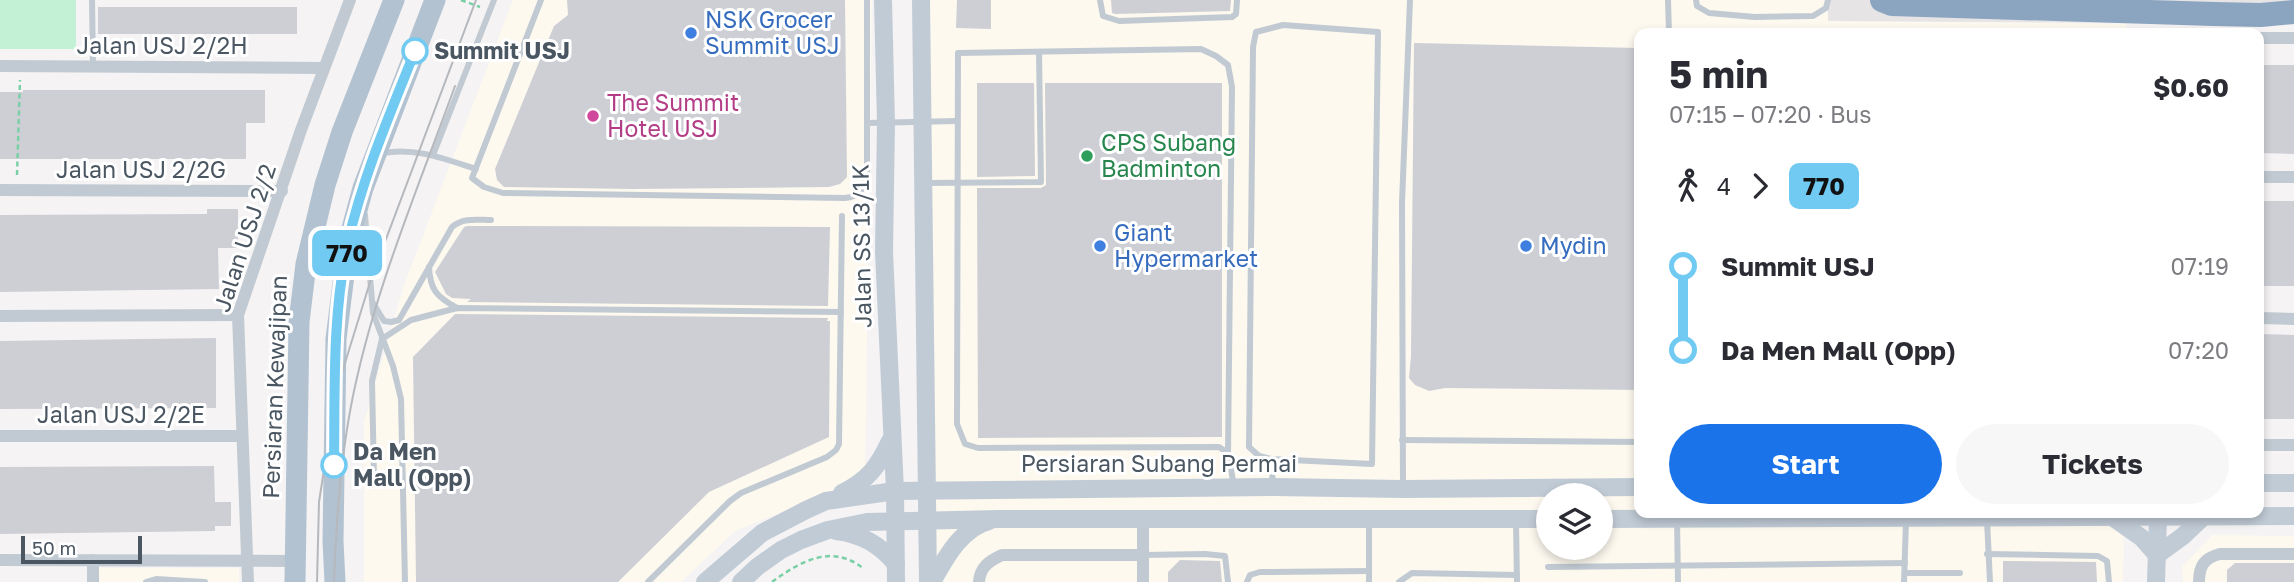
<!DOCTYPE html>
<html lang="en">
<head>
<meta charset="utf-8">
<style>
	:root { --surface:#fff; --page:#f7f7f7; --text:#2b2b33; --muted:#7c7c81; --accent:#1a73e8 }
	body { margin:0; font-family:"Golos Text",sans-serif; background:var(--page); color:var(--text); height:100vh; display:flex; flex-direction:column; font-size:26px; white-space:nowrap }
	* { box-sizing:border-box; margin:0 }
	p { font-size:23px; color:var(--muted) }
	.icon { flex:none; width:38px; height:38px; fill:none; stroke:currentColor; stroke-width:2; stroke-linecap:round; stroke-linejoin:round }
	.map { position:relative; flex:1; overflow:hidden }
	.panel { position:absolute; left:1634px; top:28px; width:630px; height:490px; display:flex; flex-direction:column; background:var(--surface); border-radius:14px; box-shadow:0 4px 10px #0003 }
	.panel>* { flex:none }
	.badge { padding:0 14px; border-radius:10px; font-size:24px; line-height:46px }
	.buttons { position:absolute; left:1536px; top:483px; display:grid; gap:14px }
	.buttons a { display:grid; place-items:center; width:77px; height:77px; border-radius:50%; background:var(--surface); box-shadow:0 4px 10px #0003; font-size:35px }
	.scale { position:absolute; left:21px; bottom:18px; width:121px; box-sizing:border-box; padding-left:7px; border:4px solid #4a5661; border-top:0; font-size:19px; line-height:24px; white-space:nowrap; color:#4a5661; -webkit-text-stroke:5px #fff; paint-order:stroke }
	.map>.badge { position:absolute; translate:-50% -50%; box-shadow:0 0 0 4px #fff }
	.legs { display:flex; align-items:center; gap:10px; height:77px; padding:0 35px; font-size:23px }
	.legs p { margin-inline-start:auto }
	.head { display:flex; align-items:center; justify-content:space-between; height:119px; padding:0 35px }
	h1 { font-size:38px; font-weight:700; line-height:52px }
	.cta { display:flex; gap:14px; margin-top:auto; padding:14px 35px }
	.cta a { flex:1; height:80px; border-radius:42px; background:var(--accent); color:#fff; font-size:28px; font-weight:700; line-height:80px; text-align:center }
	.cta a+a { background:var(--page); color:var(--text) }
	ul { padding:0 35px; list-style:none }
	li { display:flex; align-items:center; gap:24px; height:84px; font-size:26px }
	li i { display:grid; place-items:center; width:10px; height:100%; margin:0 9px; background:currentColor }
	li i::after { content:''; width:18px; height:18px; margin:-9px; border:5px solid; border-radius:50%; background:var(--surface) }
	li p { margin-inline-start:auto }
	li:first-child i { background:linear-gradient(#0000 50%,currentColor 0) }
	li:last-child i { background:linear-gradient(currentColor 50%,#0000 0) }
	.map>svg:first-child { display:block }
</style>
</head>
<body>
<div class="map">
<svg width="2294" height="582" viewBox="0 0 2294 582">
	<rect width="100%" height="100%" fill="#f5f3f3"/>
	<g fill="#fdf9ef" fill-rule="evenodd">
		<path d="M513,0H872L865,478L735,531L681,582H364V422L403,288Z"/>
		<path d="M930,0H1828L1829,21L2126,24V33H1640V513H2124L2123,582H931ZM1549,495H1601V548H1549Z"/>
		<path d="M2212,535L2294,536V582H2183L2182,567Z"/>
		<rect x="99" y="568" width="140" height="14"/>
	</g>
	<path fill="#e6e4e5" d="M1828,0H2294V24L1828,21Z"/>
	<rect fill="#c3f1d5" x="0" y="0" width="76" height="49"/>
	<g fill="#cdcfd5">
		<path d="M567,0H845L847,177L840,184L829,187L632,189L504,187L497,180L495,169L554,26L568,15Z"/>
		<path d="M957,0H991V29L956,28Z"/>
		<path d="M1111,0H1231L1230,11L1115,14L1112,13Z"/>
		<rect x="98" y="7" width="199" height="27"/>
		<path d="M1414,43L1640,48V390L1445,388L1429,391L1415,385L1409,378L1411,356Z"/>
		<path d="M2259,65H2294V154L2259,153Z"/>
		<path d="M977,83H1034L1035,176L977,177Z"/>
		<path d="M1045,83H1222V437L978,438L977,188H1041L1046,185Z"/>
		<path d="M23,90H265V123H246V159H0V92H23Z"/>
		<rect x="2259" y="201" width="35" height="85"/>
		<path d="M207,209H238V248H218L219,289L0,292V215L207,214Z"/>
		<path d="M467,226L830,227L828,306L467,302L471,299L452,298L446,294L435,272L464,227Z"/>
		<path d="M455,314L828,318L827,321H830L829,437L709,492L618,582H416L413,357Z"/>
		<path d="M2259,334L2294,335V419H2259Z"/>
		<path d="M216,338V408L0,409V341Z"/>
		<path d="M214,466L215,502H231V526H215V531L0,534V467Z"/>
		<path d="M1180,560L1220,561L1222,582H1168V572Z"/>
		<path d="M2003,561L2096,562L2097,582H2003Z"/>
		<path d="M2235,563H2294V582H2227V570Z"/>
	</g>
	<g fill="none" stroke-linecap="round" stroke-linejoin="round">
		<g stroke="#7ad0a6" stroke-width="2.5" stroke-dasharray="5 3.5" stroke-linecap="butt">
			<path d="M461,0L480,7"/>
			<path d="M17,175L20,80"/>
			<path d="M772,582C801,561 832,543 864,569"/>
		</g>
		<g stroke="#c1cad2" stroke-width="6">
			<path d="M92,0L93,67"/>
			<path d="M541,0L472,178L484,187L503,193L845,198C860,197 865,187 867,173V0"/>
			<path d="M1100,0L1103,16L1119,21L1232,17L1236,14L1237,0"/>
			<path d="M1668,0L1669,33"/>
			<path d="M1696,0L1697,6L1709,13L1755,17L1813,16L1826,8L1828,0"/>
			<path d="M1283,25L1378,32L1372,464L1271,459L1259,456L1249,447L1253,47L1256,32Z"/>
			<path d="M1723,33H1797"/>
			<path d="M867,123L957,121"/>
			<path d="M383,153C415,147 445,159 476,169"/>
			<path d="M433,155L494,0"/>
			<path d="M925,183L1041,182L1039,52"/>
			<path d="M365,215L373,313L393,366L401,399L405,582"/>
			<path d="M429,267C430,290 437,297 457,308"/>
			<path d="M373,303L384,321L391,322L399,320L452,227C463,217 478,220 491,220"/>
			<path d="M1402,440L1640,442"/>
			<path d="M1228,453L1219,447L978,448L965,444L957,424L958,53L1201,49L1216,56L1228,65L1232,87L1228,453L1234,486"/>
			<path d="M1271,459L1273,485"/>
			<path d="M374,479L372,381L382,339L411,320L457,308L841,312"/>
			<path d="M1403,487L1402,203L1410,0"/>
			<path d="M1677,520L1678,582"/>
			<path d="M1987,520L1990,582"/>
			<path d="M1369,521V582"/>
			<path d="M1516,522L1517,582"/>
			<path d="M1987,554L2098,556L2107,561L2109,582"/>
			<path d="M1143,555L1205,554L1225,556L1228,582"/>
			<path d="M1548,567L1905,563"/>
			<path d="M1905,573H1960"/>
			<path d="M146,582L156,579L205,582"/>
			<path d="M648,582L730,501L741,493L827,457L836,450L839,444L842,216"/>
			<path d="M1247,582L1250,575L1260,572L1369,571"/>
			<path d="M1399,582L1412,573L1517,575"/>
			<path d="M1904,582L1906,520"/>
		</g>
		<g stroke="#c1cad2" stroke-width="12">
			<path d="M2259,38H2294"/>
			<path d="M0,66L323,68"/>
			<path d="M2259,177H2294"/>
			<path d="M0,190L282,191"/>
			<path d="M0,316L238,315"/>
			<path d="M2259,318L2294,319"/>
			<path d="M0,436H241"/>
			<path d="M2259,445H2294"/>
			<path d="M0,560L295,561"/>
			<path d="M93,560V582"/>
			<path d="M248,582L238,315L301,130L350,0"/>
			<path d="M979,582C980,567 989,561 1002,555H1143"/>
			<path d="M1143,582V518"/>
			<path d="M2199,582C2199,566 2204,558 2220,554H2294"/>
		</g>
		<g stroke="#c1cbd6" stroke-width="18">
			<path d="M883,0L886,123L884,252L895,491L896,582"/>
			<path d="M921,0L928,582"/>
			<path d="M2259,483H2294"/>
			<path d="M842,493C868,480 878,467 890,441"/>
			<path d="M2112,517L2142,538L2157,555"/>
			<path d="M1601,519L2294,516"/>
			<path d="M836,531C862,534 880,545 896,564"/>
			<path d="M2157,555L2183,536L2203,517"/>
			<path d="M705,582L762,533L806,510L826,501L895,491L1274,487L1403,489L1640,487"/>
			<path d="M741,582L757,567L781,550L801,540L828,530L867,522L999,519H1549"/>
			<path d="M932,582C945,559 961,528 989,521"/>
			<path d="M2156,582L2158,517L2160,513"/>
		</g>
		<g stroke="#b3c2d1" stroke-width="21">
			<path d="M295,582L299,322L306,264L325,185L342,132L394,0"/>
			<path d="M335,582L333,541L336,339L348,243L363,188L435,0"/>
		</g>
		<path stroke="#8ba5c1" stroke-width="24" d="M1882,0L1892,4L2214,14L2261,15L2294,12"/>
		<g stroke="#b5b8bd" stroke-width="2">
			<path d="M317,582L319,502L336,392L371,279L476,0"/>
			<path d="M334,582C336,523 340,464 351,406C372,296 417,191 455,86"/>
		</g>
	</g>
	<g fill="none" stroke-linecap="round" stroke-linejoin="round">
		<defs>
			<path id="line-1" d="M334,465C335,391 332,315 348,242C363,176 390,114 415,51"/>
		</defs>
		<use href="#line-1" stroke="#fff" stroke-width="16"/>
		<use href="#line-1" stroke="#71caf2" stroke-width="10"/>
	</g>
	<g fill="#3f7fe0" stroke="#fff" stroke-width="2.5">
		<circle cx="691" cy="33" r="7"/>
		<circle cx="1100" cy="246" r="7"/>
		<circle cx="1526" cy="246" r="7"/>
	</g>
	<g fill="#fff" stroke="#71caf2" stroke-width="3.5">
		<circle cx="415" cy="51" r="12"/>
		<circle cx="334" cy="465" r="12"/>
	</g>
	<circle fill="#d1479c" stroke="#fff" stroke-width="2.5" cx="593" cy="116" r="7"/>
	<circle fill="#2e9e5b" stroke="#fff" stroke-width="2.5" cx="1087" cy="156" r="7"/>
	<g text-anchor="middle" stroke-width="6" stroke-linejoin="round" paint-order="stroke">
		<g font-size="23" fill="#366cbe" stroke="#fff" text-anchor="start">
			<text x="705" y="28">NSK Grocer<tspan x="705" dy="26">Summit USJ</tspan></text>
			<text x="1114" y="241">Giant<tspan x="1114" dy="26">Hypermarket</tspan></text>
			<text x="1540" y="254">Mydin</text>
		</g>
		<g font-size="23" fill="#4a5661" stroke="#fff">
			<text x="162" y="54">Jalan USJ 2/2H</text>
			<text x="141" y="178">Jalan USJ 2/2G</text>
			<text transform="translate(245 238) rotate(-72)" y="8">Jalan USJ 2/2</text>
			<text transform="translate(862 246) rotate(-91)" y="8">Jalan SS 13/1K</text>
			<text transform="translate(275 387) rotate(-88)" y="8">Persiaran Kewajipan</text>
			<text x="121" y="423">Jalan USJ 2/2E</text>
			<text x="1159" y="472">Persiaran Subang Permai</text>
		</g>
		<g font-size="23" font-weight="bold" fill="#4a5661" stroke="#fff" text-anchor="start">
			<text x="434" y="59">Summit USJ</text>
			<text x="353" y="460">Da Men<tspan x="353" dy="26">Mall (Opp)</tspan></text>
		</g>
		<g font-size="23" fill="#b23c85" stroke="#fff" text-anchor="start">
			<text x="607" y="111">The Summit<tspan x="607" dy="26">Hotel USJ</tspan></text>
		</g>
		<g font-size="23" fill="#27864d" stroke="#fff" text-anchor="start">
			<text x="1101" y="151">CPS Subang<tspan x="1101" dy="26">Badminton</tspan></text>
		</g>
	</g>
</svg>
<div class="buttons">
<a><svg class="icon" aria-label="layers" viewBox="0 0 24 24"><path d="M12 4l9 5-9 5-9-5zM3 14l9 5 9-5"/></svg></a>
</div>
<div class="scale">50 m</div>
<b class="badge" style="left:347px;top:253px;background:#71caf2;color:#111">770</b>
<section class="panel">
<div class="head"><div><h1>5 min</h1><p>07:15 – 07:20 · Bus</p></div><b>$0.60</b></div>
<div class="legs"><svg class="icon" aria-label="walk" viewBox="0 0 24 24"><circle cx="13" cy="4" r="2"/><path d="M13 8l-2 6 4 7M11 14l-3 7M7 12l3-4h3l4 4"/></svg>4<svg class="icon" aria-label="forward" viewBox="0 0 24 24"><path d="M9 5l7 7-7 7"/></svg><b class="badge" style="background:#71caf2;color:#111">770</b></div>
<ul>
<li><i style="color:#71caf2"></i><b>Summit USJ</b><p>07:19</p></li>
<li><i style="color:#71caf2"></i><b>Da Men Mall (Opp)</b><p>07:20</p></li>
</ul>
<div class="cta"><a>Start</a><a>Tickets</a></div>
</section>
</div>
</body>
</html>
